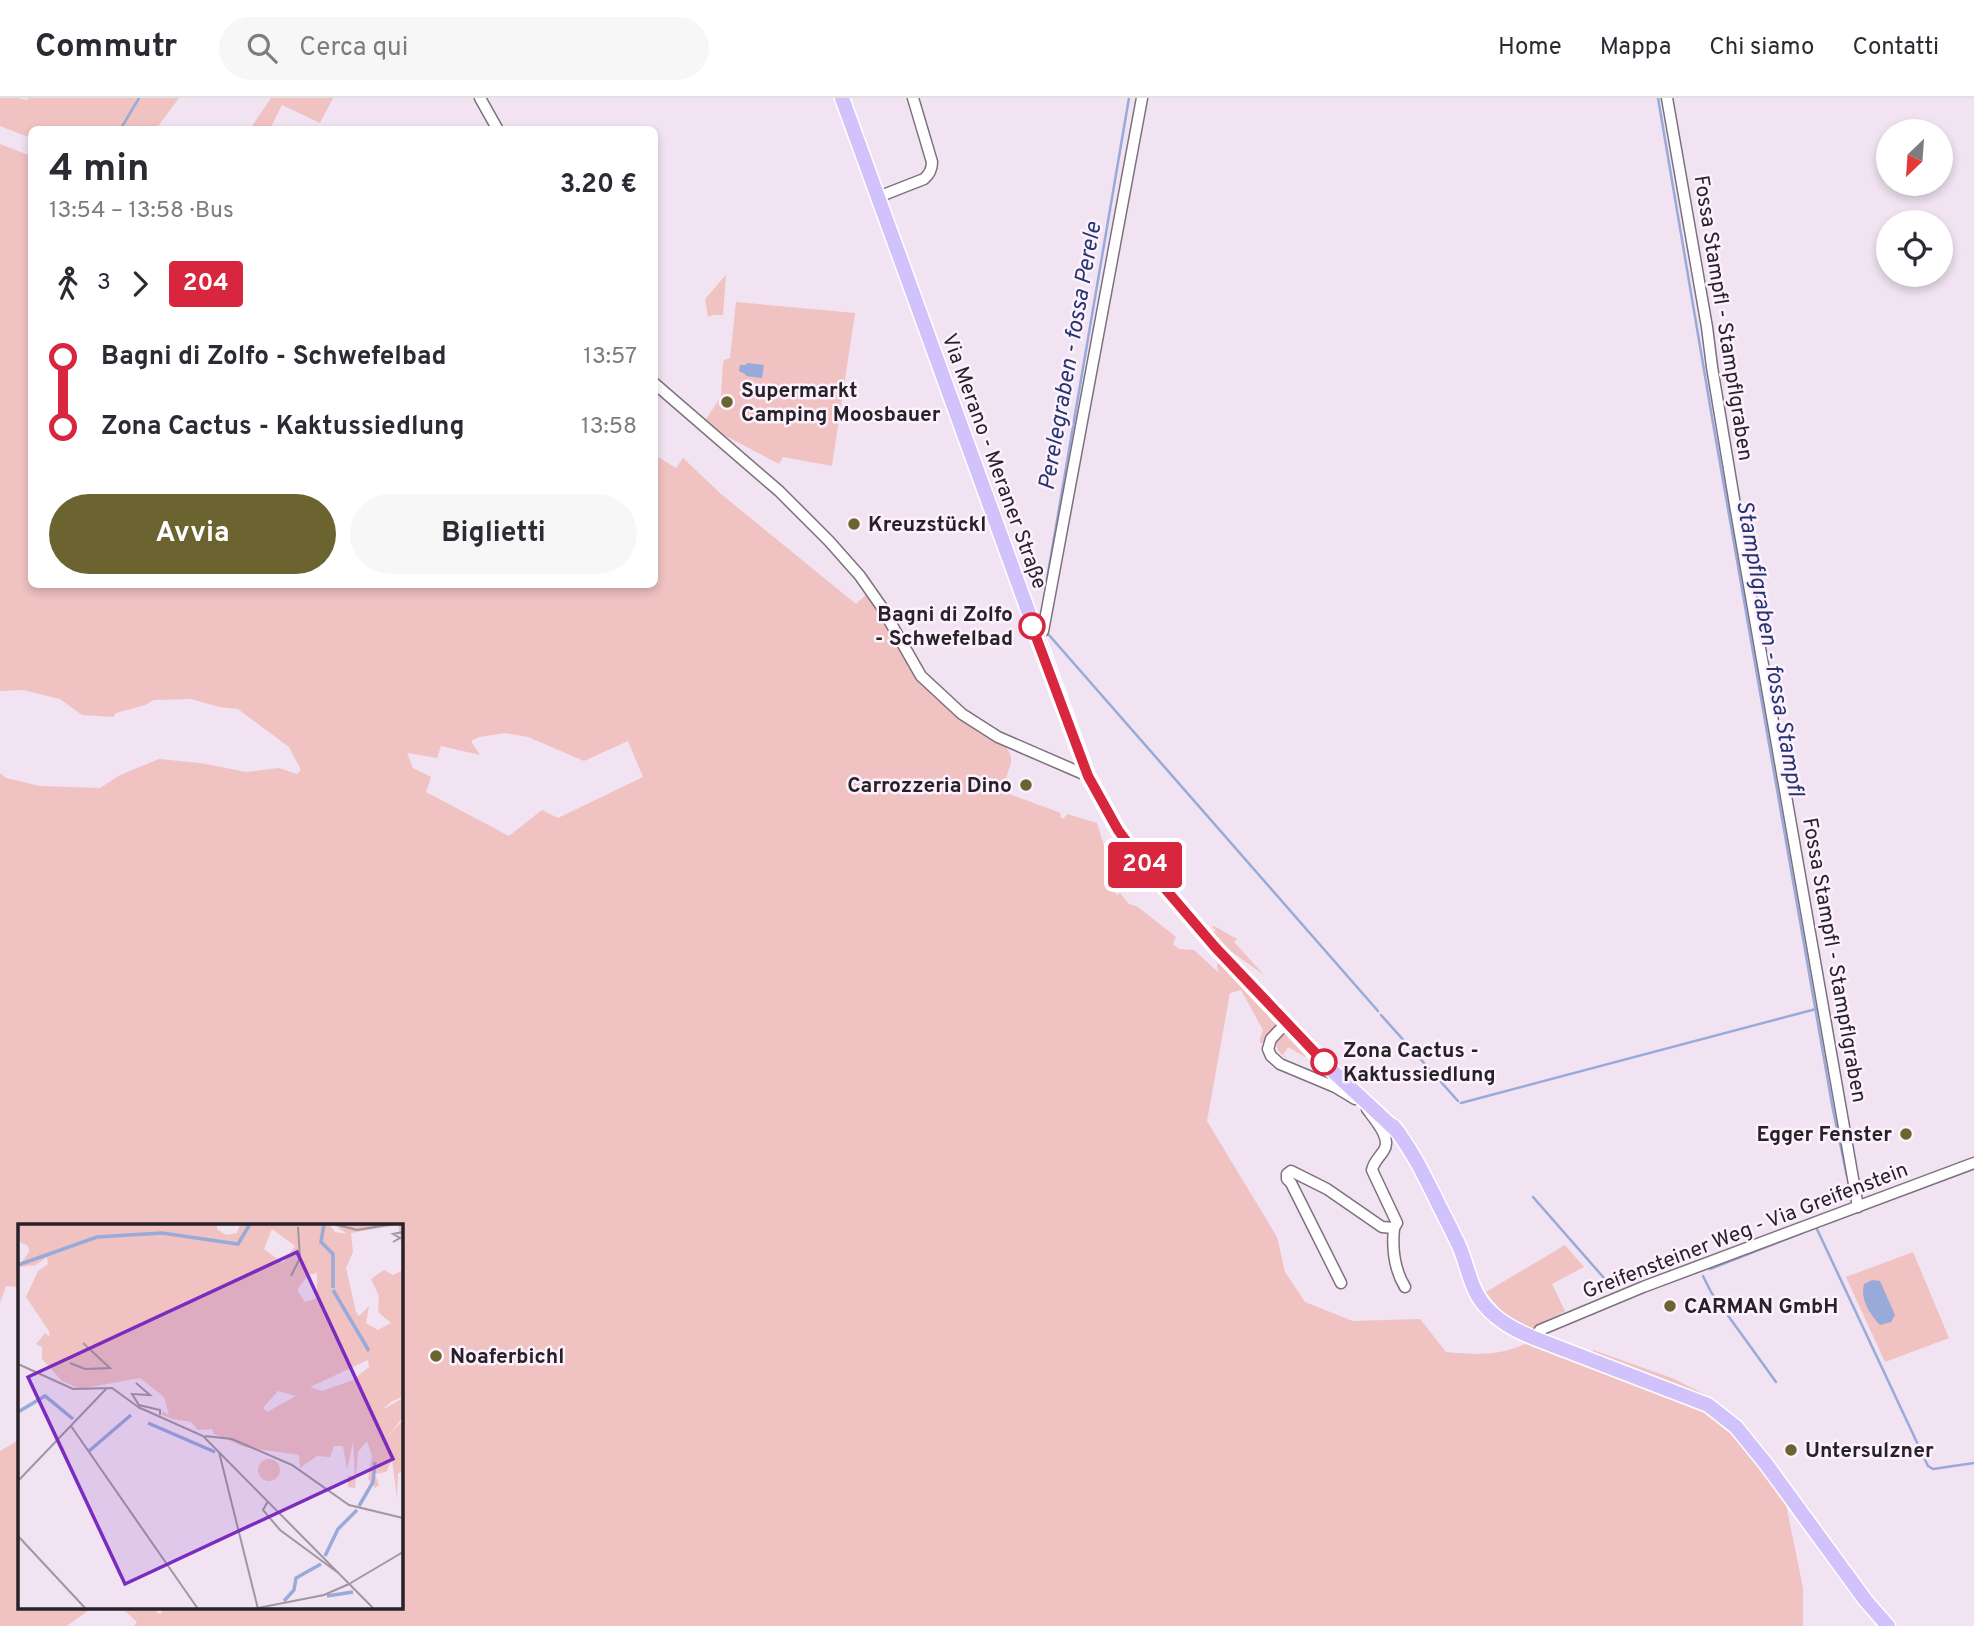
<!DOCTYPE html>
<html lang="it">
<head>
<meta charset="utf-8">
<style>
	:root { --surface:#fff; --page:#f7f7f7; --text:#2b2b33; --muted:#7c7c81; --line:#e1e1e2; --accent:#6b6330 }
	body { margin:0; font-family:Overpass,sans-serif; background:var(--page); color:var(--text); height:100vh; display:flex; flex-direction:column; font-size:26px; white-space:nowrap }
	* { box-sizing:border-box; margin:0 }
	p { font-size:23px; color:var(--muted) }
	.icon { flex:none; width:38px; height:38px; fill:none; stroke:currentColor; stroke-width:2; stroke-linecap:round; stroke-linejoin:round }
	.map { position:relative; flex:1; overflow:hidden }
	.sheet { position:absolute; left:28px; top:28px; width:630px; height:462px; display:flex; flex-direction:column; background:var(--surface); border-radius:10px; box-shadow:0 4px 10px #0003 }
	.sheet>* { flex:none }
	.badge { padding:0 14px; border-radius:5px; font-size:24px; line-height:46px }
	.needle { width:46px; rotate:205deg }
	.tools { position:absolute; left:1876px; top:21px; display:grid; gap:14px }
	.tools a { display:grid; place-items:center; width:77px; height:77px; border-radius:50%; background:var(--surface); box-shadow:0 4px 10px #0003; font-size:35px }
	.map>.badge { position:absolute; translate:-50% -50%; box-shadow:0 0 0 4px #fff }
	.legs { display:flex; align-items:center; gap:10px; height:77px; padding:0 21px; font-size:23px }
	.legs p { margin-inline-start:auto }
	.head { display:flex; align-items:center; justify-content:space-between; height:119px; padding:0 21px }
	h1 { font-size:38px; font-weight:700; line-height:52px }
	.action { display:flex; gap:14px; margin-top:auto; padding:14px 21px }
	.action a { flex:1; height:80px; border-radius:42px; background:var(--accent); color:#fff; font-size:28px; font-weight:700; line-height:80px; text-align:center }
	.action a+a { background:var(--page); color:var(--text) }
	ul { padding:0 21px; list-style:none }
	li { display:flex; align-items:center; gap:24px; height:70px; font-size:26px }
	li i { display:grid; place-items:center; width:10px; height:100%; margin:0 9px; background:currentColor }
	li i::after { content:''; width:18px; height:18px; margin:-9px; border:5px solid; border-radius:50%; background:var(--surface) }
	li p { margin-inline-start:auto }
	li:first-child i { background:linear-gradient(#0000 50%,currentColor 0) }
	li:last-child i { background:linear-gradient(currentColor 50%,#0000 0) }
	header { display:flex; align-items:center; gap:42px; box-sizing:border-box; height:98px; padding:0 35px; background:var(--surface); border-bottom:2px solid var(--line) }
	header strong { font-size:33px }
	nav { display:flex; gap:38px; margin-inline-start:auto; font-size:24px }
	.search { width:490px; height:63px; background:var(--page); display:flex; align-items:center; gap:18px; box-sizing:border-box; padding:0 24px; border-radius:38px; color:var(--muted); font-size:26px }
	.map>svg:first-child { display:block }
</style>
</head>
<body>
<header>
<strong>Commutr</strong>
<div class="search"><svg class="icon" aria-label="search" viewBox="0 0 24 24"><circle cx="10" cy="10" r="6"/><path d="M15 15l6 6"/></svg>Cerca qui</div>
<nav><a>Home</a><a>Mappa</a><a>Chi siamo</a><a>Contatti</a></nav>
</header>
<div class="map">
<svg width="1974" height="1528" viewBox="0 0 1974 1528">
	<rect width="100%" height="100%" fill="#f1e3f2"/>
	<g fill="#f0c2c2" fill-rule="evenodd">
		<path d="M0,0H18L27,2L28,0H179L156,31L32,32L31,40L0,28Z"/>
		<path d="M271,0H333L320,25L282,7L270,31H250Z"/>
		<path d="M0,46L31,58L32,486H654L655,357L676,370L683,360L721,396L856,506L867,496L919,582L1004,647C1019,664 1006,668 1006,685C1006,688 1008,692 1009,696L1061,715L1060,719L1063,721L1067,716L1097,725L1110,767L1104,781L1117,797L1120,795L1129,806L1138,809L1176,839L1173,846L1179,851L1194,852L1219,875L1217,869L1218,863L1276,923L1275,930L1264,945H1260V940L1263,932L1241,892L1230,895L1207,1023L1277,1139L1285,1174L1305,1204L1353,1223L1420,1221L1446,1254C1476,1257 1500,1258 1527,1245L1695,1309L1717,1323L1740,1343L1786,1406L1803,1490V1528H134L137,1524L121,1509H150L160,1516L165,1509H401V1127H19V1189L6,1188L0,1205V675L6,680L40,688L100,690L120,677L159,661L200,665L246,674L279,670L297,676L301,672L289,649L238,611L219,609L191,601L154,602L145,607L116,615L113,619L82,617L60,601L23,592L0,593ZM505,635L528,639L584,663L628,643L643,679L558,720L542,712L509,738L426,694L431,679L413,670L407,655L437,660L441,648L480,657L471,643L479,639Z"/>
		<path d="M726,177L723,217H713L708,219L705,201Z"/>
		<path d="M736,204L855,215L832,368L783,359L779,366L703,326L721,298L723,265L724,262L730,260Z"/>
		<path d="M1214,828L1237,841L1234,844L1264,877L1225,849L1212,835L1216,832L1212,829Z"/>
		<path d="M1287,935L1294,940L1306,957L1305,959L1288,949L1283,957L1288,961C1276,955 1270,940 1287,935Z"/>
		<path d="M1565,1147L1584,1169L1552,1186L1565,1213C1555,1218 1547,1227 1535,1230C1518,1235 1495,1206 1486,1194Z"/>
		<path d="M1913,1154L1949,1240L1885,1264L1846,1179Z"/>
		<path d="M1593,1252L1672,1280L1714,1301L1713,1303L1676,1286L1633,1274L1591,1257Z"/>
		<path d="M19,1342V1509H93L67,1528H0V1353Z"/>
	</g>
	<g fill="#98aada">
		<path d="M747,265L764,267L762,280L746,278L745,276L739,273L740,267H746Z"/>
		<path d="M1872,1182L1880,1183L1895,1217L1891,1224L1880,1227C1870,1217 1860,1201 1864,1186Z"/>
	</g>
	<g fill="none" stroke-linecap="round" stroke-linejoin="round">
		<g stroke="#98aada" stroke-width="2.5">
			<path d="M1658,0L1713,325L1833,1012L1847,1078"/>
			<path d="M120,32L139,0"/>
			<path d="M1046,487L1129,0"/>
			<path d="M1049,537L1378,913"/>
			<path d="M1381,917L1458,1003"/>
			<path d="M1461,1005L1816,911"/>
			<path d="M1533,1099L1611,1188"/>
			<path d="M1816,1129L1928,1368L1933,1371L1974,1365"/>
			<path d="M1710,1171L1802,1135"/>
			<path d="M1703,1178L1711,1194L1776,1284"/>
		</g>
		<defs>
			<g id="minor">
				<path d="M480,0L498,32"/>
				<path d="M1667,0L1707,229L1712,269L1735,407L1858,1109"/>
				<path d="M878,99L924,81C930,76 932,71 932,64L913,0"/>
				<path d="M654,285L779,393L829,443L860,478L881,508L921,578L962,616L998,639L1088,678"/>
				<path d="M1035,535L1043,533L1049,501L1142,0"/>
				<path d="M1287,924L1271,941L1268,951L1271,958L1280,966L1335,989L1355,1001"/>
				<path d="M1394,1130C1392,1150 1394,1171 1405,1189"/>
				<path d="M1341,1185L1291,1085L1287,1081V1076L1291,1073L1327,1091L1382,1129L1394,1130L1397,1125L1372,1072C1374,1063 1380,1059 1384,1052C1392,1040 1374,1021 1367,1011"/>
				<path d="M1534,1240L1540,1232L1643,1189L1974,1065"/>
			</g>
			<g id="major">
				<path d="M842,0L1088,678L1118,732L1138,759L1215,849L1325,966L1399,1035"/>
				<path d="M1393,1028C1410,1049 1422,1073 1434,1097C1442,1114 1452,1132 1460,1150C1468,1170 1471,1192 1485,1208C1499,1224 1515,1232 1534,1240L1708,1307L1736,1329L1766,1366L1866,1503L1888,1528"/>
			</g>
		</defs>
		<use href="#minor" stroke="#7d717e" stroke-width="13"/>
		<use href="#major" stroke="#fff" stroke-width="17"/>
		<use href="#minor" stroke="#fff" stroke-width="10"/>
		<use href="#major" stroke="#d2c2fb" stroke-width="14"/>
	</g>
	<g fill="none" stroke-linecap="round" stroke-linejoin="round">
		<defs>
			<path id="line-1" d="M1032,528L1088,678L1118,732L1138,759L1215,849L1324,964"/>
		</defs>
		<use href="#line-1" stroke="#fff" stroke-width="16"/>
		<use href="#line-1" stroke="#d7263d" stroke-width="10"/>
	</g>
	<g fill="#6b6330" stroke="#fcf1fd" stroke-width="2.5">
		<circle cx="727" cy="304" r="7"/>
		<circle cx="854" cy="426" r="7"/>
		<circle cx="1026" cy="687" r="7"/>
		<circle cx="1906" cy="1036" r="7"/>
		<circle cx="1670" cy="1208" r="7"/>
		<circle cx="436" cy="1258" r="7"/>
		<circle cx="1791" cy="1352" r="7"/>
	</g>
	<g fill="#fff" stroke="#d7263d" stroke-width="3.5">
		<circle cx="1032" cy="528" r="12"/>
		<circle cx="1324" cy="964" r="12"/>
	</g>
	<g text-anchor="middle" stroke-width="5" stroke-linejoin="round" paint-order="stroke">
		<g font-size="21" fill="#272227" stroke="#fcf1fd">
			<text transform="translate(1724 220) rotate(81)" y="7">Fossa Stampfl - Stampflgraben</text>
			<text transform="translate(995 363) rotate(70)" y="7">Via Merano - Meraner Straße</text>
			<text transform="translate(1835 862) rotate(80)" y="7">Fossa Stampfl - Stampflgraben</text>
			<text transform="translate(1745 1132) rotate(-21)" y="7">Greifensteiner Weg - Via Greifenstein</text>
		</g>
		<g font-size="21" font-weight="bold" fill="#272227" stroke="#fcf1fd" text-anchor="start">
			<text x="741" y="299">Supermarkt<tspan x="741" dy="24">Camping Moosbauer</tspan></text>
			<text x="868" y="433">Kreuzstückl</text>
			<text x="1012" y="694" text-anchor="end">Carrozzeria Dino</text>
			<text x="1892" y="1043" text-anchor="end">Egger Fenster</text>
			<text x="1684" y="1215">CARMAN GmbH</text>
			<text x="450" y="1265">Noaferbichl</text>
			<text x="1805" y="1359">Untersulzner</text>
		</g>
		<g font-size="21" font-weight="bold" fill="#272227" stroke="#fcf1fd" text-anchor="end">
			<text x="1013" y="523">Bagni di Zolfo<tspan x="1013" dy="24">- Schwefelbad</tspan></text>
			<text x="1343" y="959" text-anchor="start">Zona Cactus -<tspan x="1343" dy="24">Kaktussiedlung</tspan></text>
		</g>
		<g font-size="23" font-style="italic" fill="#25356f" stroke="#fcf1fd">
			<text transform="translate(1069 258) rotate(-80)" y="8">Perelegraben - fossa Perele</text>
			<text transform="translate(1771 550) rotate(80)" y="8">Stampflgraben - fossa Stampfl</text>
		</g>
	</g>
	<g transform="translate(18 1126)">
		<rect width="385" height="385" fill="#f1e3f2"/>
		<path d="M0,0H199V5L208,11L219,9L222,0H311L317,8L329,10L315,0H385V30L380,1L333,9L335,28L328,44L338,88L341,92L351,82L348,99L360,106L373,99L360,88L361,72L353,55L366,46L375,51L385,46V172L373,178L364,186L385,174V193L370,212L385,196V248L380,249L379,274L374,236L368,248L357,250L361,261L357,264L350,255L354,232L349,217L340,228L337,264L330,263V252H337L335,218L329,246L325,222H316L312,233L299,232L282,244L281,231L226,223L196,210L194,205L180,206L173,198L155,195L144,191V187L151,191L146,173L122,154L62,165L44,157L24,135V123L18,120L27,109L32,113L31,107L8,73L20,47L30,40L29,33L18,41L0,43L11,28L10,22L0,17ZM254,5L277,22L265,39L246,25ZM299,49V74L287,78L279,66L290,51ZM350,136L351,143L335,156L304,167L292,163ZM260,167L278,172L249,188L245,184ZM240 246a11 11 0 1 1 22 0a11 11 0 1 1-22 0Z" fill="#f0c2c2" fill-rule="evenodd"/>
		<path fill="none" stroke="#98aada" stroke-width="3.5" d="M306,0L303,18L315,30V64M0,41L79,13L144,9L220,20L232,0M315,66L351,127M0,188L27,172L55,195M130,199L197,228M71,227L113,191M341,282L355,258L357,238M307,332L320,305L339,286M309,372L335,368M266,377L276,366L278,354L303,340"/>
		<path fill="none" stroke="#a096a1" stroke-width="2" d="M316,0L339,6L375,0M375,18L382,14L375,10L385,8M273,52L282,34L280,3M52,139L67,145L92,144L65,119M0,140L55,165L94,164L123,185M118,159L132,171L114,170L121,181L142,186V191M120,183L185,212L356,385M53,202L180,385M187,212L214,215L274,241L331,281L385,294M201,228L240,385M0,257L88,165M250,277L245,286L262,306L319,348M0,312L68,385M331,360L385,328M235,385L306,371L331,360"/>
		<path fill="#7b2cbf" fill-opacity="0.15" stroke="#7b2cbf" stroke-width="3.5" d="M279,28L375,235L107,360L10,153Z"/>
		<rect width="385" height="385" fill="none" stroke="#272227" stroke-width="3.5"/>
	</g>
</svg>
<div class="tools">
<a><svg class="needle" viewBox="-14 -14 28 28"><path d="M0-13l5 13h-10z" fill="#e53935"/><path d="M0 13l5-13h-10z" fill="#7c7c81"/></svg></a>
<a><svg class="icon" aria-label="locate" viewBox="0 0 24 24"><circle cx="12" cy="12" r="6"/><path d="M12 2v4M12 18v4M2 12h4M18 12h4"/></svg></a>
</div>
<b class="badge" style="left:1145px;top:767px;background:#d7263d;color:#fff">204</b>
<section class="sheet">
<div class="head"><div><h1>4 min</h1><p>13:54 – 13:58 · Bus</p></div><b>3.20 €</b></div>
<div class="legs"><svg class="icon" aria-label="walk" viewBox="0 0 24 24"><circle cx="13" cy="4" r="2"/><path d="M13 8l-2 6 4 7M11 14l-3 7M7 12l3-4h3l4 4"/></svg>3<svg class="icon" aria-label="forward" viewBox="0 0 24 24"><path d="M9 5l7 7-7 7"/></svg><b class="badge" style="background:#d7263d;color:#fff">204</b></div>
<ul>
<li><i style="color:#d7263d"></i><b>Bagni di Zolfo - Schwefelbad</b><p>13:57</p></li>
<li><i style="color:#d7263d"></i><b>Zona Cactus - Kaktussiedlung</b><p>13:58</p></li>
</ul>
<div class="action"><a>Avvia</a><a>Biglietti</a></div>
</section>
</div>
</body>
</html>
